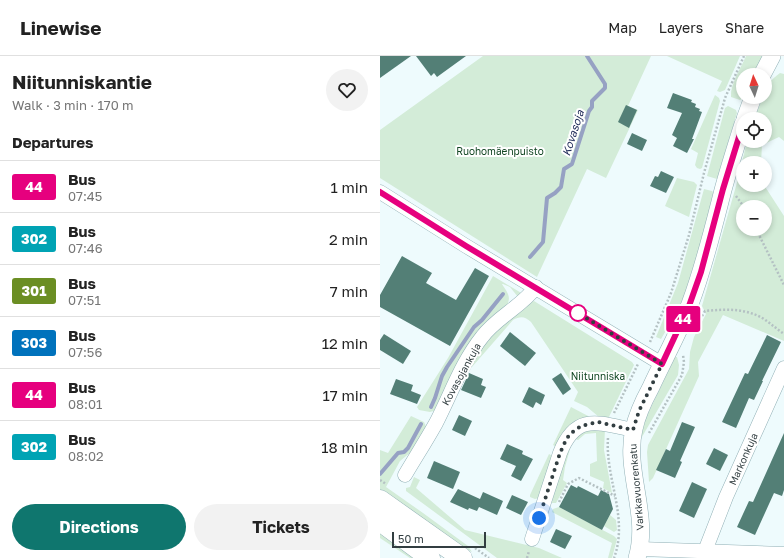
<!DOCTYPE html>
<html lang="en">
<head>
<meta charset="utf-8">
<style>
	:root { --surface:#fff; --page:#f2f2f2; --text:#222; --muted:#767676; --line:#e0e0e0; --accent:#0f766e }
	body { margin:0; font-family:"Golos Text",sans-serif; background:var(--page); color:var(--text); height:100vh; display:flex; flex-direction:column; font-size:15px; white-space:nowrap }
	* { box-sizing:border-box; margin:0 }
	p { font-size:13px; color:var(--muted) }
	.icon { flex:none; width:22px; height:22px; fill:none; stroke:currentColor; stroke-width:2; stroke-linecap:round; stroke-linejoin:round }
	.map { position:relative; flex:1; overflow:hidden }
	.side { display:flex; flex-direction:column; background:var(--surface); width:380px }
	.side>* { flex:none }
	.badge { padding:0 8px; border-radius:3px; font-size:14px; line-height:26px }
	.needle { width:26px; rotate:356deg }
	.controls { position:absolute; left:356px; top:12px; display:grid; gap:8px }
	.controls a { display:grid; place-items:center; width:36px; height:36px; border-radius:50%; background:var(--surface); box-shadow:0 2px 6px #0003; font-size:20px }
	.scale { position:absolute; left:12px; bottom:10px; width:94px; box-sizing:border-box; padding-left:4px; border:2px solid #323e41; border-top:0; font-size:11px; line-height:14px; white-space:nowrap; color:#323e41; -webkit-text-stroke:3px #fff; paint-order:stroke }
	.you { position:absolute; width:20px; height:20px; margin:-10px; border:3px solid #fff; border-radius:50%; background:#1a73e8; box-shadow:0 0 0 6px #1a73e833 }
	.map>.badge { position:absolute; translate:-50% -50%; box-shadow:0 0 0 2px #fff }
	h2 { padding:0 12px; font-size:15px; line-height:36px }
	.round { display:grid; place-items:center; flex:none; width:42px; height:42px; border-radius:21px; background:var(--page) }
	.head { display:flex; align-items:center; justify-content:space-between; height:68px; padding:0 12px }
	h1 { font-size:19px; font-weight:700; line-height:30px }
	.cta { display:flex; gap:8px; margin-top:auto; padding:8px 12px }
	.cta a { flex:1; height:46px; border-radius:24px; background:var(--accent); color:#fff; font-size:16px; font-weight:700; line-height:46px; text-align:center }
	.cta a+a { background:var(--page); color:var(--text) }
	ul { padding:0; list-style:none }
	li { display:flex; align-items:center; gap:12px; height:52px; padding:0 12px; border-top:1px solid var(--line) }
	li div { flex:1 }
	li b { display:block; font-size:15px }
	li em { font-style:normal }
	li .badge { min-width:44px; font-weight:700; text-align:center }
	header { display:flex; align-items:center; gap:24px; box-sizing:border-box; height:56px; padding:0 20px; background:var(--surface); border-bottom:1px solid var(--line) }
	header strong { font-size:19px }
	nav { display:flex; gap:22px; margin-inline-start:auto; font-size:14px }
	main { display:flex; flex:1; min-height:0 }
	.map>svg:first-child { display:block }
</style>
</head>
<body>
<header>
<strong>Linewise</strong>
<nav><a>Map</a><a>Layers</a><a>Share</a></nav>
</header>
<main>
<section class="side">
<div class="head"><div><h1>Niitunniskantie</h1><p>Walk · 3 min · 170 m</p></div><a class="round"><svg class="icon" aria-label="heart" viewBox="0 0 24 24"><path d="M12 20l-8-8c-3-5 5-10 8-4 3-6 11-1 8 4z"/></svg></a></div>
<h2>Departures</h2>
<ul>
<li><span class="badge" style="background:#e6007e;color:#fff">44</span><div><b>Bus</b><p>07:45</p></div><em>1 min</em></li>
<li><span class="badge" style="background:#00a3b4;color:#fff">302</span><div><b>Bus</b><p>07:46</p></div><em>2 min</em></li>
<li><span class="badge" style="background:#6b8e23;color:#fff">301</span><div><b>Bus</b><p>07:51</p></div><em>7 min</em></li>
<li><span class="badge" style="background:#0072bc;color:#fff">303</span><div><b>Bus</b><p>07:56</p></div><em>12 min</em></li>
<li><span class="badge" style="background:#e6007e;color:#fff">44</span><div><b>Bus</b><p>08:01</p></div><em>17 min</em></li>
<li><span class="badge" style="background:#00a3b4;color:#fff">302</span><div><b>Bus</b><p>08:02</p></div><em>18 min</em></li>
</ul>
<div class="cta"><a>Directions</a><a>Tickets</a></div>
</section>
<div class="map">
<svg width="404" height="502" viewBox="0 0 404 502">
	<rect width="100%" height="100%" fill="#eefbfd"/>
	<g fill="#d3ecd8" fill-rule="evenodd">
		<path d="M103,0H271L248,50L258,54L226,122L207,113L157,221L0,122V74Z"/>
		<path d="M287,0H360L345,34L340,36L337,35L342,25Z"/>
		<path d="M366,0H383L373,19H363L364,41L360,44L351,41C350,28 361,12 366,0Z"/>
		<path d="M400,17L404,18V85L399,81L382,89L381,107H363V129H384L404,160V285L343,259L318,306L319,320L273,422L269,426L267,396L268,389L309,313L310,296L314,281L326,258L322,250L358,123L367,85H385V63H374L383,41H385C385,29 391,24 400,17ZM363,151H385V173H363Z"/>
		<path d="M335,39L339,42L340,45L322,112L320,113L317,112L315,109L318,97L311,93Z"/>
		<path d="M348,50L356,54L357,57L337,123L327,120L345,52Z"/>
		<path d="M297,122L314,126L317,129L309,161L285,150Z"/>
		<path d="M324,133L332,135L334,137C328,161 324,185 316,208C308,235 295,260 281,283L276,281L298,227Z"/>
		<path d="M113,220L143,238L107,272L57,354L50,356L39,354L37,351L68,302ZM122,228H123L130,231L138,241L129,248L128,247C131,239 126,235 122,228Z"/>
		<path d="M154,245L252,306L254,309L228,363L219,361L207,351L194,345L198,336L151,266C145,260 140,260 133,264L92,311L91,306L103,286L147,248Z"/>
		<path d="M295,301H297L299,309L298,319L259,386L263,368Z"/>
		<path d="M191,351L210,361L176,391L173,389Z"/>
		<path d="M31,360L44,366L47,373L31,396L20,405L6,431L43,457L88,490L92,496L69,483L0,436V394L8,397Z"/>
		<path d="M225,373L224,394L232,437L223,432L224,426L210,420V408L217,405L216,377L205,378L198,384L195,383L200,374Z"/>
		<path d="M187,392L190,393L185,411L183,424L187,427L176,447H172L174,427Z"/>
		<path d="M169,398L174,401L159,442L155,443L150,441V439Z"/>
		<path d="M34,421L40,424L36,432L85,474L159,492L182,502H117L26,435V432L30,431Z"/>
		<path d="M179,451L234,480L237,483L232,502H228L232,487L172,456L173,453Z"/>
		<path d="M230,459L236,464L237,474L234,476L224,470Z"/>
		<path d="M0,473L40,502H30L0,482Z"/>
	</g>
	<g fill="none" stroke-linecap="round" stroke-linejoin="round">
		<g stroke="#96a1c3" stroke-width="4">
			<path d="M150,201L163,186L167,142L175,137L181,131L184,113L192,108L209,55L212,51V45L225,32V28L207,0"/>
			<path d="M51,351L55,342L62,320L67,311L94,271L102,264L123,238"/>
			<path d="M0,418L18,397L24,396L28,392L41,368"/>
		</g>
	</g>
	<g fill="#537f76">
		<path d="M0,0H31L0,22Z"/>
		<path d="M36,0H86L57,21L54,17L51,20Z"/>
		<path d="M293,37L312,44L311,46L316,48L315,51L320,53L319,55L322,56L312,83H314L307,97L293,90L297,82L292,79L302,57L287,52Z"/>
		<path d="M246,49L257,54L249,72L238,66Z"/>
		<path d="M252,77L267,84L262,95L247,88Z"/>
		<path d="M281,115L294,121L286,137L270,130L275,120L278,121Z"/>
		<path d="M22,200L52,217L46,227L76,244L95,212L109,220L70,290L0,251V239Z"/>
		<path d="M130,276L156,297L145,310L120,290Z"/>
		<path d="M4,278L31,295L23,308L0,294V284Z"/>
		<path d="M387,279L401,286L382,325H383L374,344L369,342L356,372L342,366L365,317L368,318Z"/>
		<path d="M89,317L103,323L101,329L106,331L101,342L81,334Z"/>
		<path d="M181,317L191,333L183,339L172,323Z"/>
		<path d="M16,323L33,329L31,335L41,339L37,348L10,338Z"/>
		<path d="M149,331L165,339L161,349L156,346L153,352L142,346Z"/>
		<path d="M79,359L92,365L85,380L72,374Z"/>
		<path d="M302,366L315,371L300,405L302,406L295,422L276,414L286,393L290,395Z"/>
		<path d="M404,377V434L402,440L394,437L375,479L357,471L369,445L373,446Z"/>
		<path d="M127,388L143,395L142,398L153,403L141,425L131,420L136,410L120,403Z"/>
		<path d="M334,392L348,399L340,415L326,408Z"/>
		<path d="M54,405L80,416L73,433L47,422Z"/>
		<path d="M312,426L327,433L314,462L299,455Z"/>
		<path d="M191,429L197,432L198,430L218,440L221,434L229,438L233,453L222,474L179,451Z"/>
		<path d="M78,433L100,443L103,436L123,445L117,459L99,451L97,455L89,452L88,454L70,446Z"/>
		<path d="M132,439L148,446L141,459L126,452Z"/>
		<path d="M176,473L192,480L185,493L170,486Z"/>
	</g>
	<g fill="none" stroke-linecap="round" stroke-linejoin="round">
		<defs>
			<g id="minor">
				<path d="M0,136L86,190L282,308"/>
				<path d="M25,419C35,402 46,385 56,367C71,338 82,306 102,281C117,261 141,251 156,231"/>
				<path d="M152,483L180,397C196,356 219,367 253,374"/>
				<path d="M260,493L404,498"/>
				<path d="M325,495L346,441L404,312"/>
			</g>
			<g id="tertiary">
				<path d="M382,19L392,0"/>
				<path d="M365,63L373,41"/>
				<path d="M257,502C270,459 244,415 254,373C257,358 264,344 271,331C284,303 299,276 310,248C324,211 333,173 343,134C349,112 356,90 363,68"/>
			</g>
			<g id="secondary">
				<path d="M0,444L82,502"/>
				<path d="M0,465L50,502"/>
			</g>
		</defs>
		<use href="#minor" stroke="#91b0b6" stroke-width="15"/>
		<use href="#tertiary" stroke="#91b0b6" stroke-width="18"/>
		<use href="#secondary" stroke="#91b0b6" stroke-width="21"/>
		<g stroke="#b4c1c3" stroke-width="2.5" stroke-dasharray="2 2" stroke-linecap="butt">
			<path d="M356,140L364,151"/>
			<path d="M376,173L404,229"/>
			<path d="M322,260L325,255C345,253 366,252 384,263C391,268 397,273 404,278"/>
			<path d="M270,286L291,237L309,179L324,117L345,42L364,0"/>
			<path d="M234,357L258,308"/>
			<path d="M269,377L302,319L304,306L303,299"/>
			<path d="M228,382C225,422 249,462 234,502"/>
			<path d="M0,424L6,428"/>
			<path d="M179,446L188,428L199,422L235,440"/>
			<path d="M95,492L109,502"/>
			<path d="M147,502L149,495"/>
		</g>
		<use href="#minor" stroke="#fff" stroke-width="14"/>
		<use href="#tertiary" stroke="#fff" stroke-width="17"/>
		<use href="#secondary" stroke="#fff" stroke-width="20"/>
	</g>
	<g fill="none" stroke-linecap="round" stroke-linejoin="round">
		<defs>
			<path id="line" d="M0,136L86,190L282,308L309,250L321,216L343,133L363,68"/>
		</defs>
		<use href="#line" stroke="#fff" stroke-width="9"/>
		<use href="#line" stroke="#e6007e" stroke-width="6"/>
		<path stroke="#323e41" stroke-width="4" stroke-dasharray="0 7.2" d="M159,462L180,397L186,384L190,378L201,370L218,366L253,374L259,355L282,308L198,257"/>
	</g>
	<circle fill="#fff" stroke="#e6007e" stroke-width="2" cx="198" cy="257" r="8"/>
	<g text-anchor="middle" stroke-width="4" stroke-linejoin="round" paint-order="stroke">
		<g font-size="10" fill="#124623" stroke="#fff">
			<text x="120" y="99">Ruohomäenpuisto</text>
			<text x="218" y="324">Niitunniska</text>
		</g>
		<g font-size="10" fill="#323e41" stroke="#fff">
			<text transform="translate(81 318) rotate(-61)" y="4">Kovasojankuja</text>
			<text transform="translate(363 403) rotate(-66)" y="4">Markonkuja</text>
			<text transform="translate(256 431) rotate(-95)" y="4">Varkkavuorenkatu</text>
		</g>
		<g font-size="11" font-style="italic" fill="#232f5b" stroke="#fff">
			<text transform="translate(193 77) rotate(-72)" y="4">Kovasoja</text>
		</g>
	</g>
</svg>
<div class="controls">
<a><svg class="needle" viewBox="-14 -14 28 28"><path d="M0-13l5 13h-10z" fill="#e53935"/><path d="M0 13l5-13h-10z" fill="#767676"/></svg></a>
<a><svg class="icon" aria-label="locate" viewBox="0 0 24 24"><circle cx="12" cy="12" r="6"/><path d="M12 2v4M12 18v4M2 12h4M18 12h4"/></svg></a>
<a>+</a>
<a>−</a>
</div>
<div class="scale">50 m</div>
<div class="you" style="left:159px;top:462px"></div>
<b class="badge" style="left:303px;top:263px;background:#e6007e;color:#fff">44</b>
</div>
</main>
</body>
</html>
